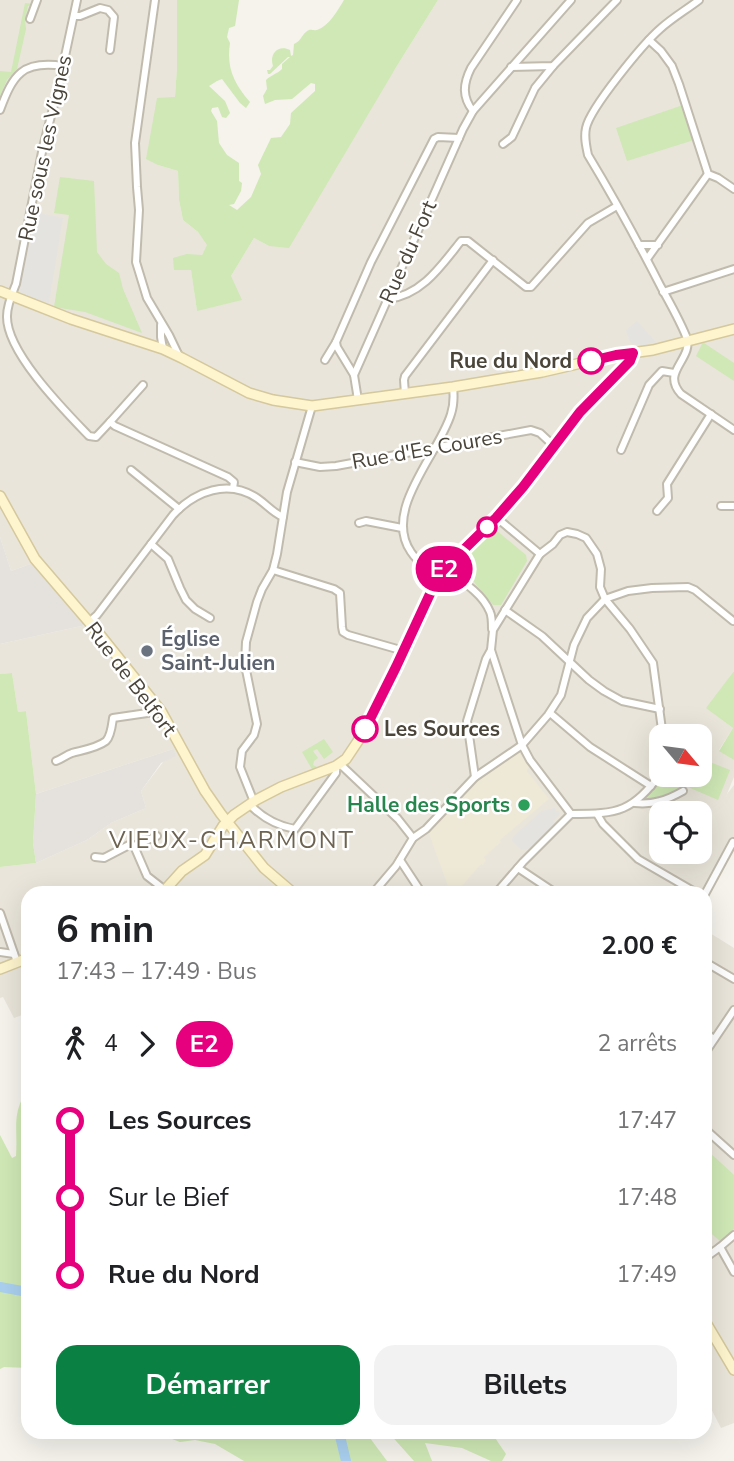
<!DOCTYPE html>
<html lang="fr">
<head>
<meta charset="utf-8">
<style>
	:root { --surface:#fff; --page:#f2f2f2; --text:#202124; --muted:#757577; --accent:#0b8043 }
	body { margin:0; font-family:"Nunito Sans",sans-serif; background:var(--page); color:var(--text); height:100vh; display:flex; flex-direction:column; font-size:26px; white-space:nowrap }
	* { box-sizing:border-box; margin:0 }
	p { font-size:23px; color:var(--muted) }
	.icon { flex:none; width:38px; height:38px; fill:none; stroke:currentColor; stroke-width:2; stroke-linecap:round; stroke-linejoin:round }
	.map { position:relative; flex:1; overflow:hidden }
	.details { position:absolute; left:21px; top:886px; width:691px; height:553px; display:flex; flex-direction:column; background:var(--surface); border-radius:21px; box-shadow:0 7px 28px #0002 }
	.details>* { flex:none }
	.badge { padding:0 14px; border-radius:23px; font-size:24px; line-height:46px }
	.needle { width:46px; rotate:119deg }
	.tools { position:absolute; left:649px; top:724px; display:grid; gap:14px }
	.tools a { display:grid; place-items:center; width:63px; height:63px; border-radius:14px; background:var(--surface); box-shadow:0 7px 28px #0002; font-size:35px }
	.map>.badge { position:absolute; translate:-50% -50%; box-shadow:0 0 0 4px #fff }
	.legs { display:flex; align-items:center; gap:10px; height:77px; padding:0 35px; font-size:23px }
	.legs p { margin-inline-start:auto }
	.head { display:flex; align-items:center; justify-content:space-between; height:119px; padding:0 35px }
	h1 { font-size:38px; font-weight:700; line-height:52px }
	.primary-button { display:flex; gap:14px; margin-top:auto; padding:14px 35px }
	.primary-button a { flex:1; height:80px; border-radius:21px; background:var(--accent); color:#fff; font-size:28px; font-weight:700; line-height:80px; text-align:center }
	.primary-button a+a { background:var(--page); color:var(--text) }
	ul { padding:0 35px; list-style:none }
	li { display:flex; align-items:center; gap:24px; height:77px; font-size:26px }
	li i { display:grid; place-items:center; width:10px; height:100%; margin:0 9px; background:currentColor }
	li i::after { content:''; width:18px; height:18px; margin:-9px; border:5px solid; border-radius:50%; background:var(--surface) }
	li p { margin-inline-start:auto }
	li:first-child i { background:linear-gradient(#0000 50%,currentColor 0) }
	li:last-child i { background:linear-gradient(currentColor 50%,#0000 0) }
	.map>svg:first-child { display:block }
</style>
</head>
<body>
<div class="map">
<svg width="734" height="1461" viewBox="0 0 734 1461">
	<rect width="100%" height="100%" fill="#f5f3ec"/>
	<g fill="#e9e5da" fill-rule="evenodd">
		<path d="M0,0H177V67L175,97L158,165L178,171L179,200L183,220L198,232L208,245L202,255H187L191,269L197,311L231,276L254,238L269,246L395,69L438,0H734V671L707,708L733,728L719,750L734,760V777L727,794L734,785V844L705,900V892H28V1013L14,1018L3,997L0,998V867L36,863L87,840L111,823L146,808L141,791L173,749L36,794L26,711L18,712L12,673L0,674V644L86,625L33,563L11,571L0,537ZM662,737H700V775H662ZM662,814H700V852H662Z"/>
		<path d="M705,930L734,948V1423L721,1428L705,1397Z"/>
	</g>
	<g fill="#e5e2dd">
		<path d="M0,537L11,571L33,563L86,625L0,644Z"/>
		<path d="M173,749L176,756L161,763L141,791L146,808L111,823L87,840L36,863L33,843L36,794Z"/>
	</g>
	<path fill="#eee8d6" d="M516,752H519L529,767L527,771L549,799L500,840L501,842L484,857L486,860L483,865L481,864L457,892H450L428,831L477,781Z"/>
	<g fill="#cfe8b5">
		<path d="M177,0H239L235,26L229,28L227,37L230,43C226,67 234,84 250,102L246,108L240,103L222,79L217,81L209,86L225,101L230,113L226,118L222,117L218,107L212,108L211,111L217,121L219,143L227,155L239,163V181L242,183L241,191L234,204L229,205L237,210L251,197L261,174L258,165L271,138L281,137L290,124L291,113L315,91V84L311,83L292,99L275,100L265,104L263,96L267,89L266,80C271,75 277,74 282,69V64L290,57H288L270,74H268L267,70H270L273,66C269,54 278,44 290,50L291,56L293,55L294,44C301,41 301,36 306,32C311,28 311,31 317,30C329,26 338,10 344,0H438L395,69L289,248L269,246L254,238L231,276L242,300L197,311L191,270H174L173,258L187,254L202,255L207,245L198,232L183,220L179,200L178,171L158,165L146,159L157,98L175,97L177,67Z"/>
		<path d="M25,3L33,4L28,6L25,20L26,29L17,69L7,80L0,96V71L11,72Z"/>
		<path d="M683,105L694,140L627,161L616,128Z"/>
		<path d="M60,177L94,181L97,252L106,264L119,273L123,289L142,333L85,312L54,307L69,215L54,213Z"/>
		<path d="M704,343L734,363V381L696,356L702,344Z"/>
		<path d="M491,530H496L526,555L527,561L501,605H493L474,582L459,572L457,565Z"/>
		<path d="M734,671V760L719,751L733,728L706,708Z"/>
		<path d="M12,673L18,712L26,711L36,794L33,843L36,863L0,867V674Z"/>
		<path d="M324,739L333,752L324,759L317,749L313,751L318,758L314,761L313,765L319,768L313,771L302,752Z"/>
		<path d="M700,758L730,770L718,800L688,787L693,775H700Z"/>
		<path d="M662,775H689L684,787C670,790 662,799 646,800L645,797Z"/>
		<path d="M28,1088V1368L4,1367L0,1369V1135L12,1158L16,1156C18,1126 11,1115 28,1088Z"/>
		<path d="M707,1150L734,1175V1229L721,1242L705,1228V1152Z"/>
		<path d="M154,1432H335L367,1434L387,1461H244L215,1444L195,1440L180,1442Z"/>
		<path d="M388,1432H491L506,1454L502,1461H491L462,1448L425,1443L432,1461H414Z"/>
	</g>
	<g fill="#e4e3e0">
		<path d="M35,212L63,218L49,303L19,295Z"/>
		<path d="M637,321L656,342L646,345L632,344L629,340L626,330Z"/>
		<path d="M555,808L556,811H559L560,814L553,821L556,824L528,849L521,850L512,840L513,837L542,811Z"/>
	</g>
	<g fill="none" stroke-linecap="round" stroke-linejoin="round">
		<g stroke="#aad0f0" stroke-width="10">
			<path d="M0,1287L22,1291L28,1288"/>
			<path d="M339,1432L346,1461"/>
		</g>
		<defs>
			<g id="street">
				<path d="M77,0L58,89L43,147L16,284C12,294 7,305 7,316C6,352 65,411 89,436L96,437L110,422"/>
				<path d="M155,0L135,143L137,187L139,210L136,262L147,298L169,335L179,356"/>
				<path d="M699,0C686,10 672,18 660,29C643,44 590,108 586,128C584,137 586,146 588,155C614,198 638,242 661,287C670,303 679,319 686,336C695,359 660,371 681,394L734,430"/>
				<path d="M74,16H80L100,8L108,10L114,17L110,50"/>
				<path d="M30,19L37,0"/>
				<path d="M649,40L661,51L672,66L679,84L708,174L718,178L734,189"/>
				<path d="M511,67L553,66L617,0"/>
				<path d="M0,110C13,75 22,60 63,66"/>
				<path d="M473,111C462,97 463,84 471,68L517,0"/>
				<path d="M503,144L512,137L535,88L553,66"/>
				<path d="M639,245H658"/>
				<path d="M647,259L708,174"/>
				<path d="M663,292L734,269"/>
				<path d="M388,299C422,295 441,266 461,241H468L526,287H531L588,223L617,206"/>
				<path d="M161,325V337L163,349"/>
				<path d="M325,360L336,342"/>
				<path d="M354,375L463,129L473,111L571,0"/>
				<path d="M143,385L110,422L115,426L228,477L234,482L233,488"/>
				<path d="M405,394L404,380L405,376L493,260"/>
				<path d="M358,400L354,375L337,347L336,342L371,262L434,139L438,137L459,138"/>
				<path d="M621,450L649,385L662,371L674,373"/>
				<path d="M295,462L320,467L336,466L531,430L540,433L554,446"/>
				<path d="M131,470L179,509"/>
				<path d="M721,506H734"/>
				<path d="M657,511L668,498L667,484L711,414"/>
				<path d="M497,518L540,554"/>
				<path d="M359,523L366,521L402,528"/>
				<path d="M151,544L168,559L180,588L186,600L195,609L210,618"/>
				<path d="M444,569C460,580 482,592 490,612C492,616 492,623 492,629"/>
				<path d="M273,570L334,589L340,593L342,627L343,632L348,635L404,651"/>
				<path d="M439,577C429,569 417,562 411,552C382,510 439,454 451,414C454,405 454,396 453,387"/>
				<path d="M505,610L542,636L589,680L604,691L622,701L660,709"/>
				<path d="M89,622L97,615L173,515C195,491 228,479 257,498C266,504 273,513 283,517"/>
				<path d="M491,650L522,745L530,760L571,814"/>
				<path d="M550,713L590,747L651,786"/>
				<path d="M56,761C62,759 66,755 72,753C83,750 97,748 106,741C111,736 112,725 113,718L161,711"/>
				<path d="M340,764L398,819L413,838"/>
				<path d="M475,777L467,721L486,659L491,650L493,630L540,554L553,544L560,535L567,532L577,534L586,538L597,554L601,569L600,587L605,599L630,629L653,663L663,737"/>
				<path d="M254,802L240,767L242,751L254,735L257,724L245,665L246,642L257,602L262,589L273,570L277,554L287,492L312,406"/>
				<path d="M635,803C653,805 667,800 683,791"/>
				<path d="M250,805C262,817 278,826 295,829L336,773V766"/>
				<path d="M597,814L603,824L638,859L695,892"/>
				<path d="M134,846L157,836"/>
				<path d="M95,857L104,858L131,844L134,846L147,876L165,890"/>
				<path d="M400,860L421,892"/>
				<path d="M518,868L554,892"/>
				<path d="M374,892L396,866L413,838L426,829L475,777L522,745L548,715L561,695L574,645L587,618L605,599L628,591L652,588L688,587L695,590L733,621"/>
				<path d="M497,892L523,862L571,814C619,814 632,812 662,772"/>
				<path d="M705,894L733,842"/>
				<path d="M0,913L17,962"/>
				<path d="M0,952L14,954"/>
				<path d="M705,962L734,979"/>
				<path d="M705,1033L714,1039"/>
				<path d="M705,1053L734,1010"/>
				<path d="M705,1129L734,1155"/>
				<path d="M720,1247L734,1272"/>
				<path d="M705,1258L720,1247L734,1235"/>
			</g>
			<g id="secondary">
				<path d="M0,291L71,319L163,349L182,358L249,393L273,400L312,406L453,387L542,372L616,355L653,350L734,329"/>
				<path d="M0,496L35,559L101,636L161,711L205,791L221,814L264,868L292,892"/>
				<path d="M163,892L182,871L205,855L223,826L234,815L256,800L281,787L336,766L346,759L364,732L396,667L436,581L444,569L497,518L518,493L580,412L630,361L633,353"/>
				<path d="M0,969L28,958"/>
				<path d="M705,1321L734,1370"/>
			</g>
		</defs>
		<use href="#street" stroke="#c1bbae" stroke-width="10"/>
		<use href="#secondary" stroke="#d4c89c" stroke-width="12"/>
		<use href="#street" stroke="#fff" stroke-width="6"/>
		<use href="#secondary" stroke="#fef4cd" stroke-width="9"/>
	</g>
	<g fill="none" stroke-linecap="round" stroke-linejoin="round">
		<defs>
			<path id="line-1" d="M365,729L396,667L436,581L444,569L496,518L523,487L580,412L630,361L633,353L616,355L591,361"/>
		</defs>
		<use href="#line-1" stroke="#fff" stroke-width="16"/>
		<use href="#line-1" stroke="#e6007e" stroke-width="10"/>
	</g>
	<g fill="#fff" stroke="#e6007e" stroke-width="3.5">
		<circle cx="591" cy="361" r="12"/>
		<circle cx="487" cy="527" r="9"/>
		<circle cx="365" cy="729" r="12"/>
	</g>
	<circle fill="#6b7280" stroke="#fff" stroke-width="2.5" cx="147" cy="651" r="7"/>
	<circle fill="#2e9e5b" stroke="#fff" stroke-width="2.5" cx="524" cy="805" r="7"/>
	<g text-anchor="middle" stroke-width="5" stroke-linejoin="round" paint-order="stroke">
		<g font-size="21" fill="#4a4439" stroke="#fff">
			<text transform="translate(45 148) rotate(-78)" y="7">Rue sous les Vignes</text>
			<text transform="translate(408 252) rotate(-66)" y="7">Rue du Fort</text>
			<text transform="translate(427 449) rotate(-10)" y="7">Rue d'Es Coures</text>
			<text transform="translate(131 679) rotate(53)" y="7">Rue de Belfort</text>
		</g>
		<g font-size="21" font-weight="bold" fill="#4a4439" stroke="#fff" text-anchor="end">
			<text x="572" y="368">Rue du Nord</text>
			<text x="384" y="736" text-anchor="start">Les Sources</text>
		</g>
		<g font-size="21" font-weight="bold" fill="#5b616d" stroke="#fff" text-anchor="start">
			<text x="161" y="646">Église<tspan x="161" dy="24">Saint-Julien</tspan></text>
		</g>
		<g font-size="21" font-weight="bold" fill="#27864d" stroke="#fff" text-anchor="end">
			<text x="510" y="812">Halle des Sports</text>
		</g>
		<g font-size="24" letter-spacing="2" fill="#6d6350" stroke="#fff">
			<text x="232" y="848">VIEUX-CHARMONT</text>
		</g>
	</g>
</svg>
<div class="tools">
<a><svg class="needle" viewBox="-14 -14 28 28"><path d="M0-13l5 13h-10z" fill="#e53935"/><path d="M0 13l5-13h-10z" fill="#757577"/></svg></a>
<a><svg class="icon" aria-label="locate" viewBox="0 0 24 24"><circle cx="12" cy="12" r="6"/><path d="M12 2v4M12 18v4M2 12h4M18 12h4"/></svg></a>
</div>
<b class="badge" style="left:444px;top:569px;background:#e6007e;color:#fff">E2</b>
<section class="details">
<div class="head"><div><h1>6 min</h1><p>17:43 – 17:49 · Bus</p></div><b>2.00 €</b></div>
<div class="legs"><svg class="icon" aria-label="walk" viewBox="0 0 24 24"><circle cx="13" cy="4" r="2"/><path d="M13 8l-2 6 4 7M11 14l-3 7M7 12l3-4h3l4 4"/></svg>4<svg class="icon" aria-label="forward" viewBox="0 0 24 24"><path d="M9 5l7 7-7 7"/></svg><b class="badge" style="background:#e6007e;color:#fff">E2</b><p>2 arrêts</p></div>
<ul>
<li><i style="color:#e6007e"></i><b>Les Sources</b><p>17:47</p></li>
<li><i style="color:#e6007e"></i><span>Sur le Bief</span><p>17:48</p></li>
<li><i style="color:#e6007e"></i><b>Rue du Nord</b><p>17:49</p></li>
</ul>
<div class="primary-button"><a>Démarrer</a><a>Billets</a></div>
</section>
</div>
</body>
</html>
